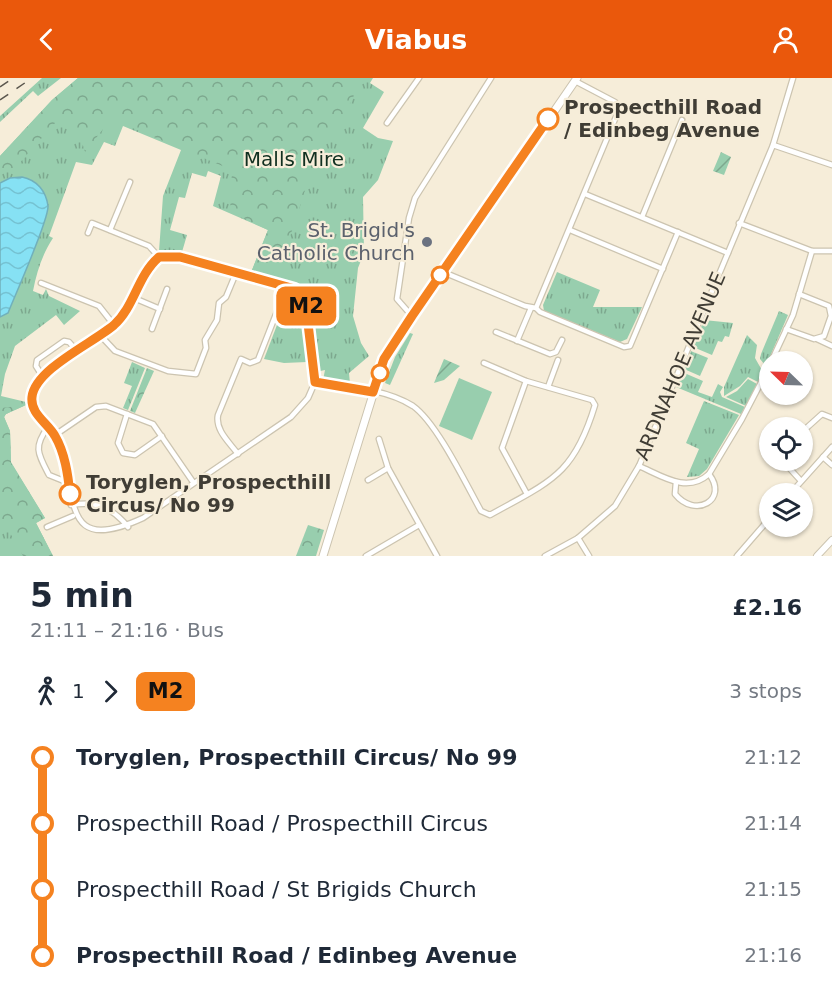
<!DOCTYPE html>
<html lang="en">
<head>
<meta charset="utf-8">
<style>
	:root { --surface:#fff; --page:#f6f6f7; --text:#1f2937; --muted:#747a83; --accent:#ea580c }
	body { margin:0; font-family:"DejaVu Sans",sans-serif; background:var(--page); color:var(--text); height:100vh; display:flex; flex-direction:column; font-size:22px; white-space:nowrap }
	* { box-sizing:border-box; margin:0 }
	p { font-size:20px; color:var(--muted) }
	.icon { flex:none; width:33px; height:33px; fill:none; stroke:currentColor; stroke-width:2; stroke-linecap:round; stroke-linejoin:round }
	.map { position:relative; height:478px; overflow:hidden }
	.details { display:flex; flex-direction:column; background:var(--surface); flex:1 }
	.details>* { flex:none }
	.badge { padding:0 12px; border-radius:9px; font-size:21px; line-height:39px }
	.needle { width:39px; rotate:293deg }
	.buttons { position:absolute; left:759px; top:273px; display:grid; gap:12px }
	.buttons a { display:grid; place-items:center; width:54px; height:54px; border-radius:50%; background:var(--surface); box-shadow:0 2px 4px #0004; font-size:30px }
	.map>.badge { position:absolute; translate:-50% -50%; box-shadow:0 0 0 3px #fff }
	.legs { display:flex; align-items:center; gap:9px; height:66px; padding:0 30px; font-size:20px }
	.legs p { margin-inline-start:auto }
	.head { display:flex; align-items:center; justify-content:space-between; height:102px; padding:0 30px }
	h1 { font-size:33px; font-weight:600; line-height:45px }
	ul { padding:0 30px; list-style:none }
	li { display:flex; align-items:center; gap:21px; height:66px; font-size:22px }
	li i { display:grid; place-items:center; width:9px; height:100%; margin:0 8px; background:currentColor }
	li i::after { content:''; width:15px; height:15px; margin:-8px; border:4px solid; border-radius:50%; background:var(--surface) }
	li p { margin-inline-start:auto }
	li:first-child i { background:linear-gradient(#0000 50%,currentColor 0) }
	li:last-child i { background:linear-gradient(currentColor 50%,#0000 0) }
	header { display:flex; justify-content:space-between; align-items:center; height:78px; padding:0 30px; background:var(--accent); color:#fff; font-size:27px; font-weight:600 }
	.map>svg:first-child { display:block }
</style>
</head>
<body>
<header><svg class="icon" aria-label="back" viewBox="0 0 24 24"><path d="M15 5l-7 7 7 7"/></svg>Viabus<svg class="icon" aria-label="person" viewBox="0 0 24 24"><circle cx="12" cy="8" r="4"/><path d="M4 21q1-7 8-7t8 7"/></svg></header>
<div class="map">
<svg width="832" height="478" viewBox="0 0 832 478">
	<defs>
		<pattern id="grass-tufts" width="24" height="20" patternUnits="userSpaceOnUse" patternTransform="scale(1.5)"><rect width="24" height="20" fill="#98ceae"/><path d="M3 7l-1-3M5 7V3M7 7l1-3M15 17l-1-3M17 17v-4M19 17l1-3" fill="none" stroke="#7da88e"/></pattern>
		<pattern id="forest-crowns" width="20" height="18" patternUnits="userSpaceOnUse" patternTransform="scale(1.5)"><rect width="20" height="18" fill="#98ceae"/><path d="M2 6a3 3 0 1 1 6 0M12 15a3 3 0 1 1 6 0" fill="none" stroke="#7da88e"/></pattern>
		<pattern id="garden-furrows" width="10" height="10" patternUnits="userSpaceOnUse" patternTransform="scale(1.5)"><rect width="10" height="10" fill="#98ceae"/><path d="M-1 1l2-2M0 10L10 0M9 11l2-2" fill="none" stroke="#7da88e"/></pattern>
		<pattern id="water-waves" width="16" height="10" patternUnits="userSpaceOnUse" patternTransform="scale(1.5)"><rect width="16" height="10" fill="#86e1f4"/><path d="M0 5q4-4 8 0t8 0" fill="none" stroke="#75c2d2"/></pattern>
	</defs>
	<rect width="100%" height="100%" fill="#f6edd9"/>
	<g fill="url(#grass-tufts)">
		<path d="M42,0H61L38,18L33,13L0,44V38Z"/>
		<path d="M78,0H373L370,5L384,14L363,50L378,60L393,63L378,102L363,119L364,175L358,190L353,238L361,265L369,278L349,295L350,306L323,302L325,292L316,294L305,215L287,204L252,192L268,152L213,128L221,98L208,93L206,99L192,95L185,120L179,119L170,152L187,157L182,174L159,173L163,118L181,72L123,48L115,68L104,64L92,87L76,84L49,158L53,160C42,177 37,193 33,213L43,217L46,211L49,218L80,233L64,247L56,237L15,268L5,296L1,318L26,324V327L6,336L4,339L10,353L11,384L45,440L36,445L53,478H0V78L52,22Z"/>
		<path d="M557,194L600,212L593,229H642L627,261L620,264L544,233L543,227Z"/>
		<path d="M292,217L299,224L307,284L284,285L264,281L288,218Z"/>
		<path d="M779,233L788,237L766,288L760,281L761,276Z"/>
		<path d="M704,242L733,245L729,259L725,258L722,264L718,263L712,277L693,269Z"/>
		<path d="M410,255L413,256L390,307L385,305L395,279Z"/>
		<path d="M747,257L757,267L755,280L763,294L758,304L748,299L740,308L724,318V309Z"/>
		<path d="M691,273L708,280L700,298L684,291Z"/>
		<path d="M132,284L145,290L128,332L123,330L132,308L124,305Z"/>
		<path d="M682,294L703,303L698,314L712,319L718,306L723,309L720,314L722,319L745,329L741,336L676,309Z"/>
		<path d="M748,301L757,306L746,328L726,319L737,313Z"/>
		<path d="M704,323L739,337L707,391L699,398L687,399L699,371L686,365Z"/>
	</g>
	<g fill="url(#forest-crowns)">
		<path d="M78,0H358C359,19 335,47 325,65C301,107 297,158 271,198L252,192L268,152L230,134L232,92L111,41L85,74L78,51L63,36L17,88L0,96V78L52,22Z"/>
		<path d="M147,290L154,293L135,335L130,333Z"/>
		<path d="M26,327L6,336L4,339L10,353L11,385L45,440L36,445L53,478H23L0,437L1,330Z"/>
		<path d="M308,447L324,452L316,478H296Z"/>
	</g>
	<g fill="url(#garden-furrows)">
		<path d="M721,74L731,79L724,97L713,93Z"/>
		<path d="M444,281L460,288L444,302L434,305Z"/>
	</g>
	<path fill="#98ceae" d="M459,300L492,314L472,362L439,348Z"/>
	<path fill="url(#water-waves)" stroke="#71b0bb" stroke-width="1.5" d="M22,99C37,102 46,113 48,128C49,142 15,217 8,235L0,239V105L10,100Z"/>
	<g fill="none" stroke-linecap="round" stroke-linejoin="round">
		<defs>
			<g id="minor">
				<path d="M387,45L419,0"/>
				<path d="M773,67L832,87"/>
				<path d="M585,116L728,175"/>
				<path d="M642,139L682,42"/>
				<path d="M739,145L812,173H832"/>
				<path d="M110,152L130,104"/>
				<path d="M570,152L663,191"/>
				<path d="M88,155L92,145L149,168L159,179"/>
				<path d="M159,179H180L295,211L302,218L306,229L315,304L308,320L291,339L143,440C60,478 79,419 59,367C53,351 28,336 33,317C40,288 93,266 114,246C136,227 138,197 159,179Z"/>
				<path d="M443,194L525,228L536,230L540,234L624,269L630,268L678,154"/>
				<path d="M41,205L99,228L114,247"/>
				<path d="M134,220L160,231"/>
				<path d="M536,230L618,34L615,24L575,3"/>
				<path d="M412,238L397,221L409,140L415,120L491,0"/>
				<path d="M152,251L167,211"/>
				<path d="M786,251L814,261L824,258L831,238L829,228L799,216"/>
				<path d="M496,254L550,276L556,274L562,262"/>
				<path d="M100,257L115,273L168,293L196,296L206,270L205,262L217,242L219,225L226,219L236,195"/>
				<path d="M817,261L832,268"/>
				<path d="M517,263L531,230"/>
				<path d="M771,284L793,237L812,173"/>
				<path d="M43,299L36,288L37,282L64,263L69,264L77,273"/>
				<path d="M526,303L502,370L527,416"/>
				<path d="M315,304C345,308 387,311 413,328C437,345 466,406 481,433L490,437C551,403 574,397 595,327L592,322L526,303L484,285"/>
				<path d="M548,309L558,282"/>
				<path d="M127,336L118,365L123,375L135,377L162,358"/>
				<path d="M48,349C33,369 38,376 49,397L69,405"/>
				<path d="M802,354L822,336L832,340"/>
				<path d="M55,357L96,329L106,328L153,346L193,404"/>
				<path d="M379,361L388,390L437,478"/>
				<path d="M238,376C229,364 215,352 218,337L241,281L250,285L258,282L287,208"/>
				<path d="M823,379L832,387"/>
				<path d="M782,382L801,403"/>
				<path d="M639,388C662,398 687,416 709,396L742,341L770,287"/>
				<path d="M368,402L388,390"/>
				<path d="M676,404L675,416C695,441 729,422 709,396"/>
				<path d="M790,416L832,369"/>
				<path d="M71,427C96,423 112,429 128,449"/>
				<path d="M47,449L73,438"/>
				<path d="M578,460L589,478"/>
				<path d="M366,478L419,447"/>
				<path d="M545,478L578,460L615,428L639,388L773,67L793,0"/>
				<path d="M737,478L770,440"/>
			</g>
			<path id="tertiary" d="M817,478L832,462"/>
			<path id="secondary" d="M323,478L384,281L577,0"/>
		</defs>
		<use href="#minor" stroke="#ccc4b0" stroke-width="7"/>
		<use href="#tertiary" stroke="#ccc4b0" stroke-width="8"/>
		<use href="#secondary" stroke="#ccc4b0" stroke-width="9"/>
		<use href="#minor" stroke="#fff" stroke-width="4.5"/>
		<use href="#tertiary" stroke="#fff" stroke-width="6"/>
		<use href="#secondary" stroke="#fff" stroke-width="7"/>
		<g stroke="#5a564d" stroke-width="1.5" stroke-dasharray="10 10" stroke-linecap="butt">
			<path d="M0,9L13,0"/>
			<path d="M0,22L32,0"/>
		</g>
	</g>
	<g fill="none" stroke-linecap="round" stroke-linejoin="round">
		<defs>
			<path id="line-1" d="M70,416C68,397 65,375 55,358C48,345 30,336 32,319C35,291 93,265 114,247C135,228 137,198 159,179H180L295,211L306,229L315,304L373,314L384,281L412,238L548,41"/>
		</defs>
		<use href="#line-1" stroke="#fff" stroke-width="14"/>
		<use href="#line-1" stroke="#f58220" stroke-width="9"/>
	</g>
	<g fill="#fff" stroke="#f58220" stroke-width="3">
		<circle cx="548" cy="41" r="10"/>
		<circle cx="440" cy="197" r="8"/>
		<circle cx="380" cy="295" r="8"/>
		<circle cx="70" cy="416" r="10"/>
	</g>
	<circle fill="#6b7280" stroke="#f6edd9" stroke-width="2" cx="427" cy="164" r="6"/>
	<g text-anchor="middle" stroke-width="4.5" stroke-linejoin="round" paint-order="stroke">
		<g font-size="20" font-weight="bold" fill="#403d35" stroke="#f6edd9" text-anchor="start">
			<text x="564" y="36">Prospecthill Road<tspan x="564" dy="23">/ Edinbeg Avenue</tspan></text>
			<text x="86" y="411">Toryglen, Prospecthill<tspan x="86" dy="23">Circus/ No 99</tspan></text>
		</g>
		<g font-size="20" fill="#113020" stroke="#f6edd9">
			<text x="294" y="88">Malls Mire</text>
		</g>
		<g font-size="20" fill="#5b616d" stroke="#f6edd9" text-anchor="end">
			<text x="415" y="159">St. Brigid's<tspan x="415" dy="23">Catholic Church</tspan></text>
		</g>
		<g font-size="20" fill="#403d35" stroke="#f6edd9">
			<text transform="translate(680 288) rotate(-67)" y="7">ARDNAHOE AVENUE</text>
		</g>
	</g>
</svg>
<div class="buttons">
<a><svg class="needle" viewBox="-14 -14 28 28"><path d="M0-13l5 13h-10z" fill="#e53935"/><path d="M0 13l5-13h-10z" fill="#747a83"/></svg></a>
<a><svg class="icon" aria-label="locate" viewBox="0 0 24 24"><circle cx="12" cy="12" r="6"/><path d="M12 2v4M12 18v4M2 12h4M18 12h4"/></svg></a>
<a><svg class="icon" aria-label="layers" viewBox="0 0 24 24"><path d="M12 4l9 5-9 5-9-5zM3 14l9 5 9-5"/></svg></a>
</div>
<b class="badge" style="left:306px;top:228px;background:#f58220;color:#111">M2</b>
</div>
<section class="details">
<div class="head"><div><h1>5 min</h1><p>21:11 – 21:16 · Bus</p></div><b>£2.16</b></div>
<div class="legs"><svg class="icon" aria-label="walk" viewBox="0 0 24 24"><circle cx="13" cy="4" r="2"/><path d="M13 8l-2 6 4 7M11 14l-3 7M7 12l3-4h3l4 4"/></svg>1<svg class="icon" aria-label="forward" viewBox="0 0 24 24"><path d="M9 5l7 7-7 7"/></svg><b class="badge" style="background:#f58220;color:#111">M2</b><p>3 stops</p></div>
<ul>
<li><i style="color:#f58220"></i><b>Toryglen, Prospecthill Circus/ No 99</b><p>21:12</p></li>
<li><i style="color:#f58220"></i><span>Prospecthill Road / Prospecthill Circus</span><p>21:14</p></li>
<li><i style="color:#f58220"></i><span>Prospecthill Road / St Brigids Church</span><p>21:15</p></li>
<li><i style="color:#f58220"></i><b>Prospecthill Road / Edinbeg Avenue</b><p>21:16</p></li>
</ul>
</section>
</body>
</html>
